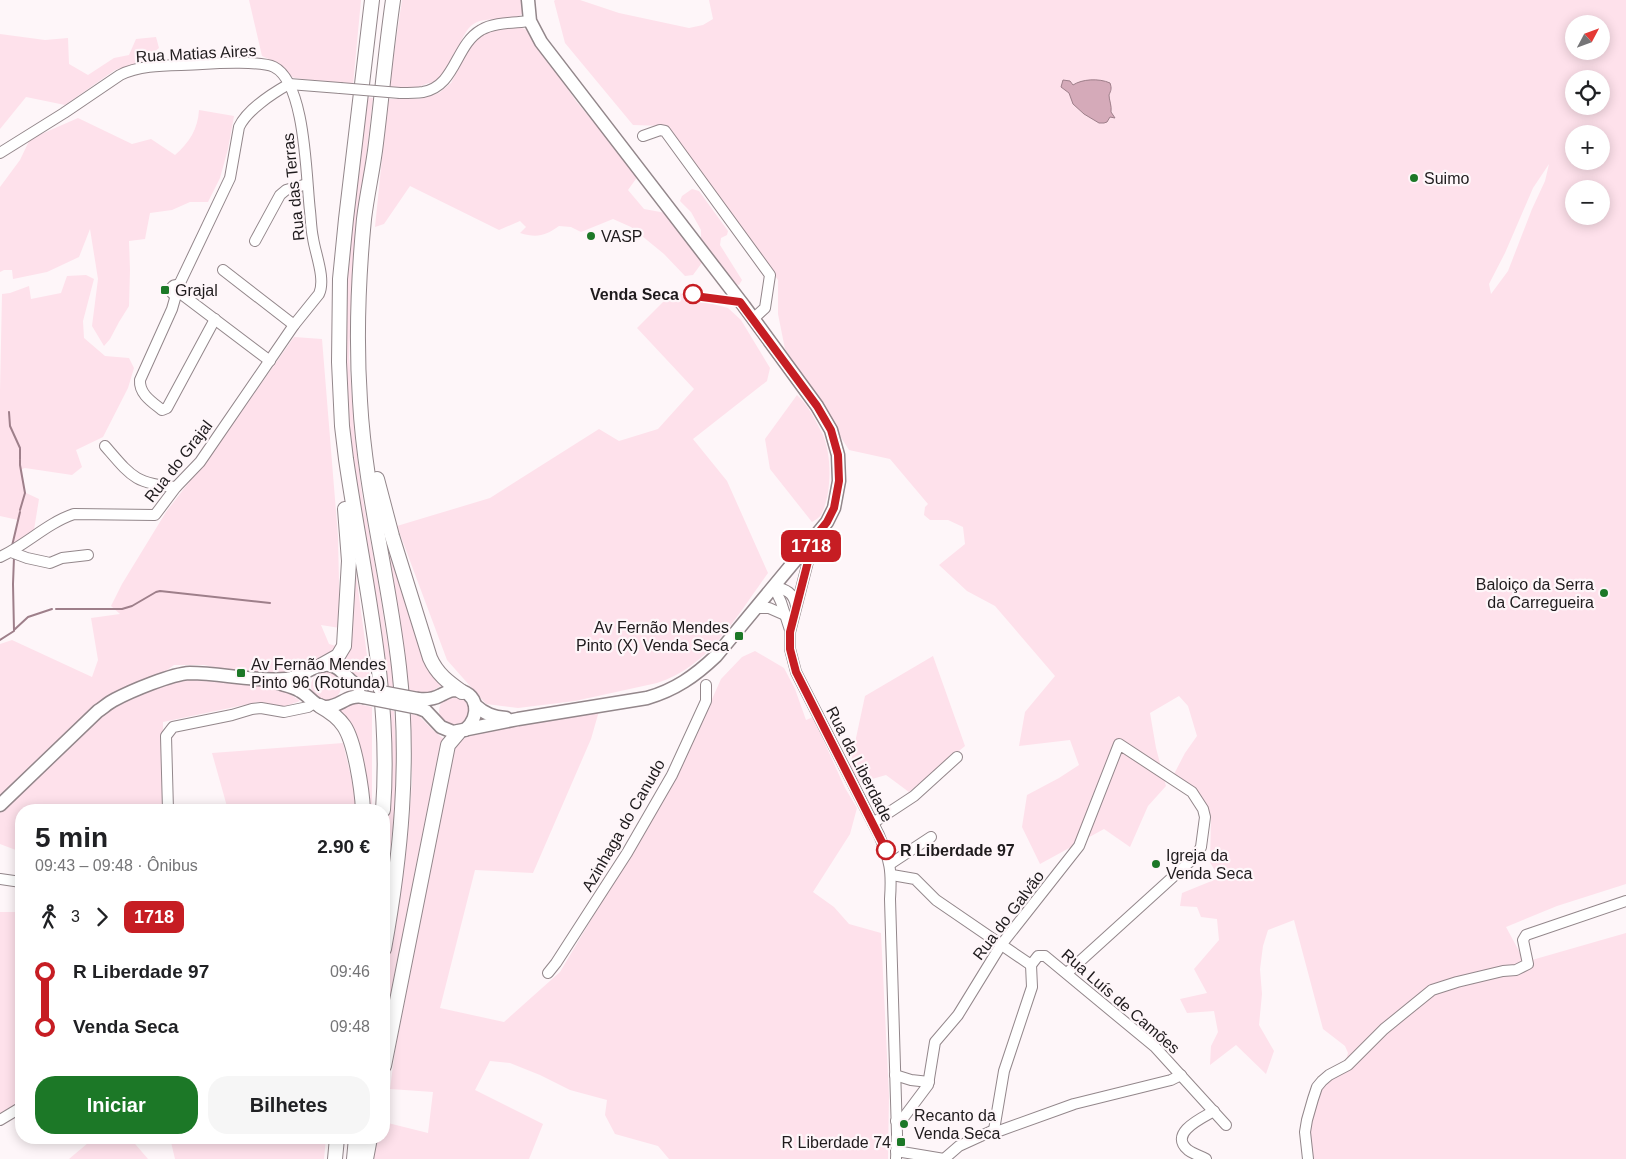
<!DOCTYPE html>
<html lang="pt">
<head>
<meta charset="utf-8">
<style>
	:root { --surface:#fff; --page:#f6f6f6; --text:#202124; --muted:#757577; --accent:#1c7827 }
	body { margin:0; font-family:Helvetica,sans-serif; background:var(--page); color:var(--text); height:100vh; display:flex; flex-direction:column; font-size:19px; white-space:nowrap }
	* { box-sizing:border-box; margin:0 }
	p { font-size:16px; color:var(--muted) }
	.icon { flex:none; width:28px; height:28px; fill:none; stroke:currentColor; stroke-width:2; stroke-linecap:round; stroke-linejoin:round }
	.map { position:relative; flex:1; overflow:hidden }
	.panel { position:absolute; left:15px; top:804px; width:375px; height:340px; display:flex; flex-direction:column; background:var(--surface); border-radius:20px; box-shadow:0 2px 12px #0003 }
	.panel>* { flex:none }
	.badge { padding:0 10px; border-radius:8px; font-size:18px; line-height:32px }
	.needle { width:32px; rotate:49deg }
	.buttons { position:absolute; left:1565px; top:15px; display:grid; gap:10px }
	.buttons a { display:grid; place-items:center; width:45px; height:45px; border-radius:50%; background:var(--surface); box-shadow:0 2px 12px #0003; font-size:25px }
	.map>.badge { position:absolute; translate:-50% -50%; box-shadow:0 0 0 2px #fff }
	.legs { display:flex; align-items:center; gap:8px; height:55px; padding:0 20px; font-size:16px }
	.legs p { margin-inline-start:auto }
	.summary { display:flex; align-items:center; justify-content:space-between; height:85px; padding:0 20px }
	h1 { font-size:28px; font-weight:600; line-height:38px }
	.button { display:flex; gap:10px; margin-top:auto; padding:10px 20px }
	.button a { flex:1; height:58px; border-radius:20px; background:var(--accent); color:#fff; font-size:20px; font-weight:600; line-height:58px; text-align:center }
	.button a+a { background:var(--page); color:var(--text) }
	ul { padding:0 20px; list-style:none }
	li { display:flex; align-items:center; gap:18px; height:55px; font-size:19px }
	li i { display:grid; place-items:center; width:8px; height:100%; margin:0 6px; background:currentColor }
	li i::after { content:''; width:12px; height:12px; margin:-6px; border:4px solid; border-radius:50%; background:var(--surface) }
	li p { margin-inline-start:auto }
	li:first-child i { background:linear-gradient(#0000 50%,currentColor 0) }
	li:last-child i { background:linear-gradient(currentColor 50%,#0000 0) }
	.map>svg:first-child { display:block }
</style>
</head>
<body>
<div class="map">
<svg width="1626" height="1159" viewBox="0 0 1626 1159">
	<rect width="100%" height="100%" fill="#fef6f9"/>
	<g fill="#fee1eb" fill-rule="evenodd">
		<path d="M249,0H361L353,85L295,78L286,75L275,62L262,56Z"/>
		<path d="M402,0H524L522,14C509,25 486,14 472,25C462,33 457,55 449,66C445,72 439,78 434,84L429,83L418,87H389Z"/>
		<path d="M555,0H580L619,13L689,28L703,25L713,19L709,0H1626V884L1557,906L1506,927L1525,962L1626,933V1159H1311L1308,1146L1315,1096L1346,1060L1348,1053L1345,1046L1323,1029L1294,920L1268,930L1263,946L1260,969L1262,994L1259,1025L1274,1051L1266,1074L1236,1045L1210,1065L1211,1046L1218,1032L1214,1011L1187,1013L1180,999L1207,993L1194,969L1219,940L1217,919L1201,917L1197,907L1180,906L1182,893L1219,878L1210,862L1211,817L1202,798L1173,776L1185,753L1197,736L1188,706L1179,696L1150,713L1156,748L1166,786L1148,806L1130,847L1104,829L1040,864L1022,827L1027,795L1059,778L1079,765L1070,740L1019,746L1025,712L1055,676L995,606L967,591L939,565L965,544L963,527L948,520H930L924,515L925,507L928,504L890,459L849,450L785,349L778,314V280L664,126L633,125L565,43L554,1ZM1574,24H1601V51H1574ZM1574,79H1601V106H1574ZM1574,134H1601V161H1574ZM1549,164L1545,181L1532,209L1508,271L1491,294L1489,284L1505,253L1533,188ZM1574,189H1601V216H1574Z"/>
		<path d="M520,27L527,30L576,101L638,176L628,190L644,209L666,213L704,260L693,275L685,276L664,254L631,227L613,219L581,232L571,227L559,226C545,236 537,238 520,233L526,227L520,221L499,230L410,186L384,224L375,227L388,99H419L439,93L451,83L471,45L484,34L491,31Z"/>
		<path d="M0,34L45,40L68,38L69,64L88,75L114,58L129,55L136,39L156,37L159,48L141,62L115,70L65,105L26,97L0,129Z"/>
		<path d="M365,97L373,98L352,279L349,357L355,438L362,494L379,588L395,690L388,688L380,630L353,473L343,357L345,288Z"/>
		<path d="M199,110L234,116L228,149L220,178L208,202H190L172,210L150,213L145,239L129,241L130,270L129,306L119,322L110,339L104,346L92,326L98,279L90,229L79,257L47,272L13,279L12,270H4L0,272V187L20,160L30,139L78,118L132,144L151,139L175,155C189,143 198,129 199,110Z"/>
		<path d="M692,189L699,191L728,231L727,235L721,238L720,245L742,280L739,285L734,284L701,238V230L691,212L680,201L682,196Z"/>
		<path d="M86,275L94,279L83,321L84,338L105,356L129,358L134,368L128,388L103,437L76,450L82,467L72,475L25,468L22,469L24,492L39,499L33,536L13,547L18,520L0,516V391L2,294L10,293L29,286L31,299L61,293L67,276Z"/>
		<path d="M674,291L701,301L728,308L741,320L770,368L767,381L693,439L727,481L768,573C737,616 709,667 657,683L575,701L518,708L486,704L447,660L397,526L490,498L599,429L619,441L658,429L694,389L637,328Z"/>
		<path d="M294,337L322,339L338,536L340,628L321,625L329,644L336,646L330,656L320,657L302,669L267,675L240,673L204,665H174L162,674L99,702L0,797V644L12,640L92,677L98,660L91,618L120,614L111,606L122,584L166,512L219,443Z"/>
		<path d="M797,395C808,405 816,421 823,435C832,456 832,494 821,515C819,518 815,520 812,522L770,469L765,439Z"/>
		<path d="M386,533L444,684L427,694L409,692L385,537Z"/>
		<path d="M355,567L371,685L362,683L338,662Z"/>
		<path d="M755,651L784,668L795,689L806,720L813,717L845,788L857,808L850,834L813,892L834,907L849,924L881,933L889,1096L888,1159H669L658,1146L615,1134L605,1115L607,1100L570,1090L540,1075L510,1063L490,1061L475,1090L543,1124L529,1159H370L373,1138H384V1122L428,1133L433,1092L390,1089L395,1051L454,746L459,741L478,732L599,711L591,739L533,873L475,870L440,1008L504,1022L560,972L614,881L700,726L721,679L742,657Z"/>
		<path d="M933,656L965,746L909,792L886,775L858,783L850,766L865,696Z"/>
		<circle cx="326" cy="686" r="15"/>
		<path d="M192,679C220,682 279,682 300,701L283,707L258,702L163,722L164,810H21V852L0,844V811L100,716L128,701L163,686Z"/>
		<circle cx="454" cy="711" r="15"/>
		<path d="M353,703L372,707V810H366L336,712L346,705Z"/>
		<path d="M387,710L394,711L397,761L396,802L384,897V850L387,818L389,770Z"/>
		<path d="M411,714L419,716L434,731L445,740L384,1037V993L408,828L412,783Z"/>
		<path d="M343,743L356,798V810H228L212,753Z"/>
		<path d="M0,912H21V1103L0,1114Z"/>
		<path d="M94,1138H130L148,1159H69Z"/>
		<path d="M170,1138H326L324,1159H175Z"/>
	</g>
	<path fill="#d5aab9" stroke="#9e7f8a" d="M1063,80L1070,81L1073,85C1082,79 1099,78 1110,83C1112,89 1111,90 1109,95C1109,100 1112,106 1111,112L1115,118L1110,117L1107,122L1104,123H1099L1084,114L1073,104L1069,93L1061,87Z"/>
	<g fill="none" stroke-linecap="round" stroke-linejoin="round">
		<g stroke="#9e7f8a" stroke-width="2">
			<path d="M9,412L10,426L20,448"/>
			<path d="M20,449V459"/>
			<path d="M20,460V465L25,493L20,510"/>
			<path d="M12,546L20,512"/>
			<path d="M56,609H122L132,606L156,592L160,591L270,603"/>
			<path d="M14,630L28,617L52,609"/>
			<path d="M0,640L14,631L13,584L14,557"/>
		</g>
		<defs>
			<g id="minor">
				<path d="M289,84L340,88"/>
				<path d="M400,93C407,93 416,93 423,92C456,86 455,45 481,30C494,22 515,23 530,21"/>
				<path d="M643,136L660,130L665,131L770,275L765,308L753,319"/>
				<path d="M0,153L64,113L120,75C144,63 175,66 202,64C218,63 262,61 274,67C306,83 306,179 310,211C311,220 311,229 313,238C315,253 326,279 319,294L294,325L200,462L176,487L155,515L74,514C47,523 26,545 0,557"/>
				<path d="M255,241L280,195L286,190L307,184"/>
				<path d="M223,270L294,325"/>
				<circle cx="176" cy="290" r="5"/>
				<path d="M179,285L230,178L239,127C247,110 273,93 289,84"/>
				<path d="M180,293L270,361"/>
				<path d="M176,295L172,309L140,380C139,394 152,402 162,410L167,408L215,319"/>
				<path d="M105,446C131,476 135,484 176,487"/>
				<path d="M813,542L790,632V649L796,672L879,835C890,861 892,870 890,899L897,1134L896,1159"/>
				<path d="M11,552L27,558L50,563L62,558L88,555"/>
				<path d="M774,587L781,602L790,630"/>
				<path d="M774,587C786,589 794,593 796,606"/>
				<path d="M756,608H769L785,615"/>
				<path d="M168,810L166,736L173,727L232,715L252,709L261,708L284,712L308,707L314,703"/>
				<path d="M873,823L914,796L957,757"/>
				<path d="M890,864L931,837"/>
				<path d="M892,875L915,879L936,900L1031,965L1038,956H1045L1155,1047L1226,1125"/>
				<path d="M0,879L21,882"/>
				<path d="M548,973L556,963L627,853L672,775L706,701V685"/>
				<path d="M895,1075L911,1080L929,1082"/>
				<path d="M0,1120L20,1108"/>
				<path d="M896,1121L904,1117L928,1085L935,1042L958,1015L1001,945L1079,846L1119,744L1192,792L1203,809L1205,817L1201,847L1196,856L1067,973"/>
				<path d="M994,1130L1004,1071L1032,987L1031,965"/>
				<path d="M896,1151L944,1159"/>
				<path d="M944,1159L959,1146L994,1130L999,1131L1074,1104L1171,1080L1181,1075"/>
				<path d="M1206,1159C1201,1156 1193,1154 1188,1150C1168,1133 1202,1118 1214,1111"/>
				<path d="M1308,1159L1305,1132L1307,1120L1313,1099L1317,1087L1322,1081L1329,1075L1348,1065L1384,1029L1432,990L1457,982L1503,971L1516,970L1528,964L1523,940L1526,935L1626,901"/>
			</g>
			<g id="major">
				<path d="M275,682C283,685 293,686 300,691C310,696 314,707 326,707C340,707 347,694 363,697"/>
				<path d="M418,699C426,700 434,699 441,695C446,693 449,690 455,690C479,691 481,717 465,730"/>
				<path d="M475,705C485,714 493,717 506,718"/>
				<path d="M419,708L426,711L441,727L453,732L518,719L647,698C675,690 695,676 716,656L827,522L834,508L839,481L838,455L831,430L817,406L744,306L541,42L530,21L528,0"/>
				<path d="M0,805L98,711C103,708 108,703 114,700C131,691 171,674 190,673C221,673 254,682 286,679C301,678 314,663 329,665C343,666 347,683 362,688"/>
			</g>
			<g id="highway">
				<path d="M372,0L346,219L340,279L339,362L342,426L346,459C363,576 392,691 383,810"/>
				<path d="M377,479L392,536L430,658C437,674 448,682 462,692"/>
				<path d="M322,665L338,656L344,646L349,561L345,509"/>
				<path d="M320,706C329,711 338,717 344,726C355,742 362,790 363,810"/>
				<path d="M384,949C401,856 410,762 399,667C389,578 365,491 360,401C356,341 358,280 364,219C367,194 373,169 376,143C382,95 386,48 393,0"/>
				<path d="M384,1066L448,745L459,732"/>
				<path d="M335,1159L337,1138"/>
				<path d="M354,1159L356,1138"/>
				<path d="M366,1159L370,1138"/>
			</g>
		</defs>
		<use href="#minor" stroke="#93878b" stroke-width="12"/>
		<use href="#major" stroke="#93878b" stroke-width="15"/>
		<use href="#highway" stroke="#93878b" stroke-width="16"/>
		<use href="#minor" stroke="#fff" stroke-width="10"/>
		<use href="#major" stroke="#fff" stroke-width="12"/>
		<use href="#highway" stroke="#fff" stroke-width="14"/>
		<defs>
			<path id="minor-bridge" d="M340,88L400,93"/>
			<g id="major-bridge">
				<path d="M381,692L418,699"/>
				<path d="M363,697L419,708"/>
			</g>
		</defs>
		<use href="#minor-bridge" stroke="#93878b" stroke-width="12" stroke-linecap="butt"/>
		<use href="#major-bridge" stroke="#93878b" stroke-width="15" stroke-linecap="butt"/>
		<use href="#minor-bridge" stroke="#fff" stroke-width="10"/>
		<use href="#major-bridge" stroke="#fff" stroke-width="12"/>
	</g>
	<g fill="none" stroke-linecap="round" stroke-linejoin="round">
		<defs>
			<path id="line-1" d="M693,294L702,297L740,302L817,406L831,430L838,455L839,481L834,508L827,522L814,538L790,632V649L796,672L886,850"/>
		</defs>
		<use href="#line-1" stroke="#fff" stroke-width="11"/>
		<use href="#line-1" stroke="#c61d23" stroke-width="8"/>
	</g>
	<g fill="#1c7827" stroke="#fef6f9" stroke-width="2">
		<circle cx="1414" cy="178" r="5"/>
		<circle cx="591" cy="236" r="5"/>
		<rect x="160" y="285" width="10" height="10" rx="2.5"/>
		<circle cx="1604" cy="593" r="5"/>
		<rect x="734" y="631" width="10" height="10" rx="2.5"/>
		<rect x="236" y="668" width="10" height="10" rx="2.5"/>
		<circle cx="1156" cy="864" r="5"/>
		<circle cx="904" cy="1124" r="5"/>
		<rect x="896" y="1137" width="10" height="10" rx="2.5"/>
	</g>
	<g fill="#fff" stroke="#c61d23" stroke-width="2.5">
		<circle cx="693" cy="294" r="9"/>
		<circle cx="886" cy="850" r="9"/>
	</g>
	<g text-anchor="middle" stroke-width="4.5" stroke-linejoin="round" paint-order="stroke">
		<g font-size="16" fill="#1f1b1d" stroke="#fef6f9">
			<text transform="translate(196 53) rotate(-3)" y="6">Rua Matias Aires</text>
			<text transform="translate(293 187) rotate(-96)" y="6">Rua das Terras</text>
			<text transform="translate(178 461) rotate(-52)" y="6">Rua do Grajal</text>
			<text transform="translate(860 764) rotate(63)" y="6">Rua da Liberdade</text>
			<text transform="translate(623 825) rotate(-60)" y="6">Azinhaga do Canudo</text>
			<text transform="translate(1008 915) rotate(-53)" y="6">Rua do Galvão</text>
			<text transform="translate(1121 1001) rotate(41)" y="6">Rua Luís de Camões</text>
		</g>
		<g font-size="16" fill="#1f1b1d" stroke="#fef6f9" text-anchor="start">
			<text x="1424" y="184">Suimo</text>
			<text x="601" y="242">VASP</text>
			<text x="175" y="296">Grajal</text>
			<text x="1594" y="590" text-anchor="end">Baloiço da Serra<tspan x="1594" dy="18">da Carregueira</tspan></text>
			<text x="729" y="633" text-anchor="end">Av Fernão Mendes<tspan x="729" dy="18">Pinto (X) Venda Seca</tspan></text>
			<text x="251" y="670">Av Fernão Mendes<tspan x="251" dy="18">Pinto 96 (Rotunda)</tspan></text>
			<text x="1166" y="861">Igreja da<tspan x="1166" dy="18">Venda Seca</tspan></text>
			<text x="914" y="1121">Recanto da<tspan x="914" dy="18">Venda Seca</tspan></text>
			<text x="891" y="1148" text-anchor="end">R Liberdade 74</text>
		</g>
		<g font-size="16" font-weight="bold" fill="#1f1b1d" stroke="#fef6f9" text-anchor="end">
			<text x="679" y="300">Venda Seca</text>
			<text x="900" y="856" text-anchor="start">R Liberdade 97</text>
		</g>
	</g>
</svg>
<div class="buttons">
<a><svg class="needle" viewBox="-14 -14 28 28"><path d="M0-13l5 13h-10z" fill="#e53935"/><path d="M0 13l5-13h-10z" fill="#757577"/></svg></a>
<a><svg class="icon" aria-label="locate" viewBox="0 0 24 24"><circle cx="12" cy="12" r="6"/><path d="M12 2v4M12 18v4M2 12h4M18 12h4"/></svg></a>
<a>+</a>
<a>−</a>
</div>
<b class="badge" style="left:811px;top:546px;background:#c61d23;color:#fff">1718</b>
<section class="panel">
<div class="summary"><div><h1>5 min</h1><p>09:43 – 09:48 · Ônibus</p></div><b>2.90 €</b></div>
<div class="legs"><svg class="icon" aria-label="walk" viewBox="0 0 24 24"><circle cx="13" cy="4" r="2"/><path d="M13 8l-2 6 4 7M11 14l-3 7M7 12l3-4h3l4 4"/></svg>3<svg class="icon" aria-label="forward" viewBox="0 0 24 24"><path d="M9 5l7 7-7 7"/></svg><b class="badge" style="background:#c61d23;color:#fff">1718</b></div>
<ul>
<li><i style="color:#c61d23"></i><b>R Liberdade 97</b><p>09:46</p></li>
<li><i style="color:#c61d23"></i><b>Venda Seca</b><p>09:48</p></li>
</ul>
<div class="button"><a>Iniciar</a><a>Bilhetes</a></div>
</section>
</div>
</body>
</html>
